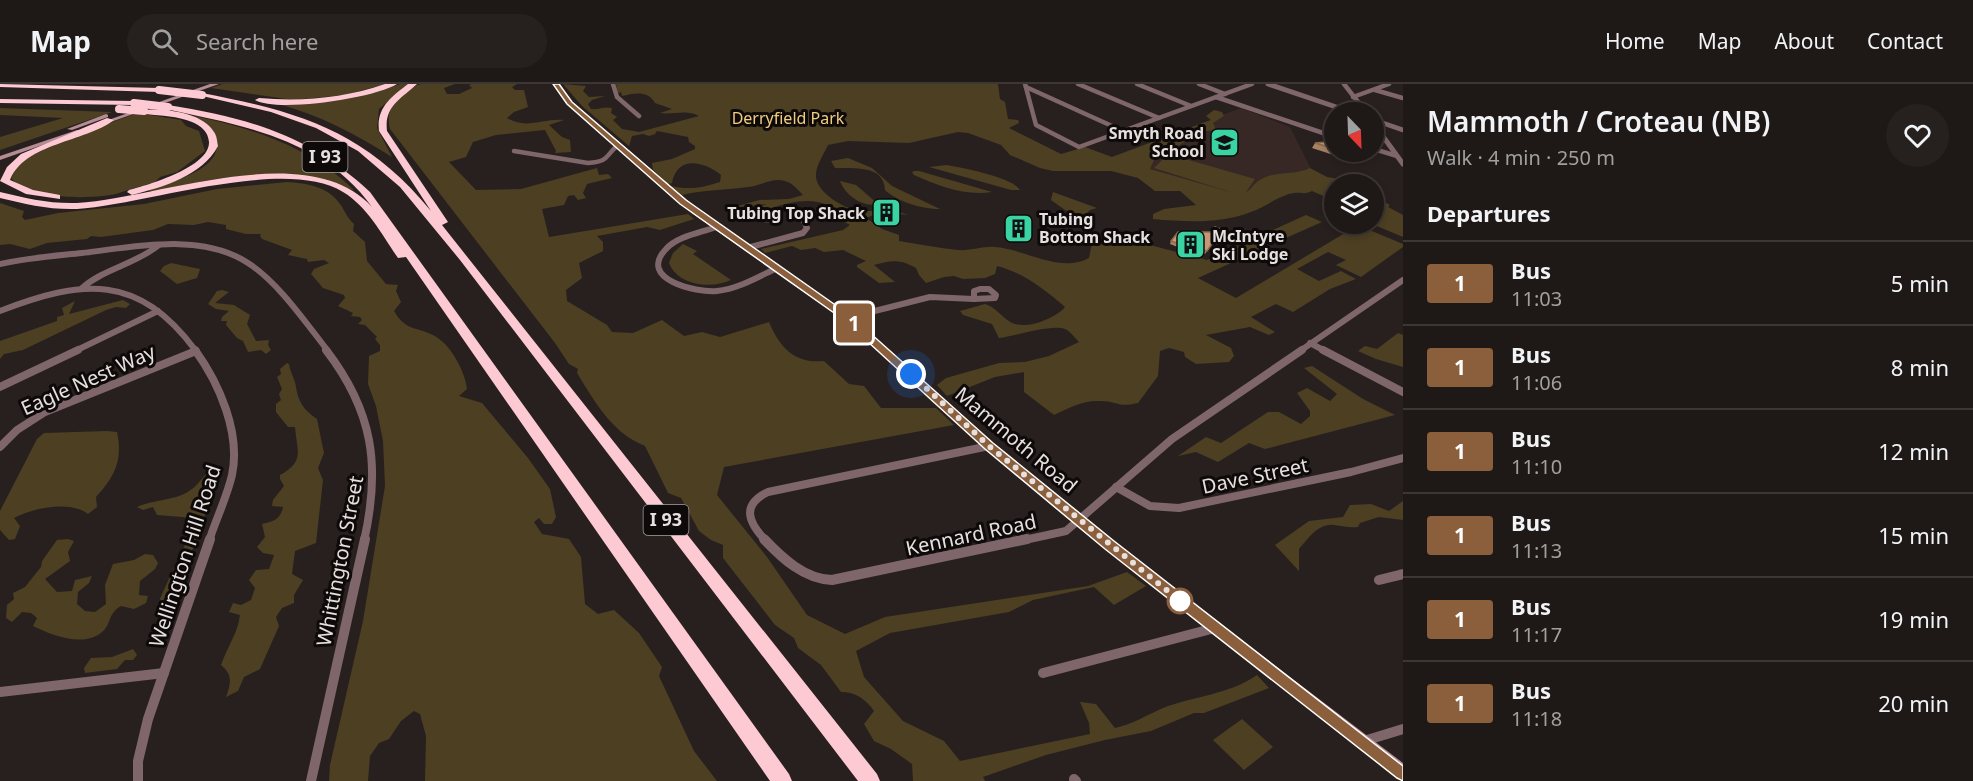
<!DOCTYPE html>
<html lang="en">
<head>
<meta charset="utf-8">
<style>
	:root { --surface:#1e1816; --page:#26211f; --text:#f1f3f6; --muted:#a1a0a1; --line:#3c3735 }
	body { margin:0; font-family:"Noto Sans",sans-serif; background:var(--page); color:var(--text); height:100vh; display:flex; flex-direction:column; font-size:22px; white-space:nowrap }
	* { box-sizing:border-box; margin:0 }
	p { font-size:20px; color:var(--muted) }
	.icon { flex:none; width:33px; height:33px; fill:none; stroke:currentColor; stroke-width:2; stroke-linecap:round; stroke-linejoin:round }
	.map { position:relative; flex:1; overflow:hidden }
	.drawer { display:flex; flex-direction:column; background:var(--surface); width:570px }
	.drawer>* { flex:none }
	.badge { padding:0 12px; border-radius:4px; font-size:21px; line-height:39px }
	.needle { width:39px; rotate:157deg }
	.fabs { position:absolute; left:1324px; top:18px; display:grid; gap:12px }
	.fabs a { display:grid; place-items:center; width:60px; height:60px; border-radius:50%; background:var(--surface); box-shadow:0 3px 9px #0003,0 0 0 2px var(--line); font-size:30px }
	.you { position:absolute; width:30px; height:30px; margin:-15px; border:4px solid #fff; border-radius:50%; background:#1a73e8; box-shadow:0 0 0 9px #1a73e833 }
	.map>.badge { position:absolute; translate:-50% -50%; box-shadow:0 0 0 3px #fff }
	h2 { padding:0 24px; font-size:22px; line-height:54px }
	.round { display:grid; place-items:center; flex:none; width:63px; height:63px; border-radius:32px; background:var(--page) }
	.headline { display:flex; align-items:center; justify-content:space-between; height:102px; padding:0 24px }
	h1 { font-size:28px; font-weight:600; line-height:45px }
	ul { padding:0; list-style:none }
	li { display:flex; align-items:center; gap:18px; height:84px; padding:0 24px; border-top:2px solid var(--line) }
	li div { flex:1 }
	li b { display:block; font-size:22px }
	li em { font-style:normal }
	li .badge { min-width:66px; font-weight:700; text-align:center }
	header { display:flex; align-items:center; gap:36px; box-sizing:border-box; height:84px; padding:0 30px; background:var(--surface); border-bottom:2px solid var(--line) }
	header strong { font-size:28px }
	nav { display:flex; gap:33px; margin-inline-start:auto; font-size:21px }
	.search { width:420px; height:54px; background:var(--page); display:flex; align-items:center; gap:15px; box-sizing:border-box; padding:0 21px; border-radius:33px; color:var(--muted); font-size:22px }
	main { display:flex; flex:1; min-height:0 }
	.map>svg:first-child { display:block }
</style>
</head>
<body>
<header>
<strong>Map</strong>
<div class="search"><svg class="icon" aria-label="search" viewBox="0 0 24 24"><circle cx="10" cy="10" r="6"/><path d="M15 15l6 6"/></svg>Search here</div>
<nav><a>Home</a><a>Map</a><a>About</a><a>Contact</a></nav>
</header>
<main>
<div class="map">
<svg width="1403" height="697" viewBox="0 0 1403 697">
	<rect width="100%" height="100%" fill="#28201e"/>
	<path fill="#372825" d="M1241,24L1290,43L1316,95L1254,118L1112,73Z"/>
	<g fill="#4c3f22">
		<path d="M223,0H386L345,11L293,16L211,4Z"/>
		<path d="M400,0H409L379,25L377,44L392,73C355,50 320,31 278,20L376,8Z"/>
		<path d="M421,0H455L444,4L447,10H459L472,4L469,1L472,0H517L512,3L515,6H524L528,23L514,28L507,34C526,46 543,34 564,36L549,41L562,53L570,56L571,68L555,69L556,67L545,46L496,51L473,58L466,73L449,78L476,106L521,105L597,84L599,91L608,90L612,94L587,100L583,109L586,114L578,116L574,111L568,112L564,121L542,125L549,153L688,130L694,135L660,146L647,143L597,152L603,158V167L579,179L582,194L566,206L567,217L607,241L612,248L633,249L662,236L684,252L702,248L720,253L769,238C780,264 795,280 824,277L849,300L864,302L881,324H936L954,341L724,383L717,411L767,473L807,531L845,550L885,533L1088,502L1127,488L1146,502L1114,521L1094,503L1033,516L1009,528L890,549L856,567L864,593L903,637L944,657L960,677L1090,650L1089,639L1080,618L1096,620L1115,644C1133,640 1147,631 1163,624C1194,612 1228,611 1257,591L1269,604L1204,629H1194L1151,647L1105,656L1046,671L983,693L985,697H913L912,680L891,665L874,657L864,640L874,627C867,616 854,607 841,608L821,581L798,564L794,554L775,541L723,474V461L711,456L699,447L681,414L668,409L645,362C612,349 595,318 577,289L578,285L569,280L555,259L390,45C384,22 400,14 417,1Z"/>
		<path d="M563,0L586,2L583,7L589,13L605,12L592,16L588,20L591,25C599,26 604,22 612,24L611,29L617,33L613,36L622,45L639,48L699,32C687,25 673,31 660,29L672,25L655,19C648,6 634,9 622,12L621,8L618,9L616,0H998L1000,15L1005,18L1008,35L1018,36L1019,39L1009,44L1061,70L1085,63L1112,73L1211,36L1206,32L1214,26L1222,28L1224,32L1213,39L1216,46L1197,48L1186,57L1154,76L1150,85L1237,110L1154,84L1168,70L1255,95L1246,108C1252,105 1254,99 1260,96C1275,86 1294,92 1310,84L1327,93L1372,100H1335V117L1312,107C1304,111 1302,108 1294,109C1280,111 1265,123 1251,128C1220,140 1186,138 1153,135V130L1164,125L1196,121L1180,107H1155L1138,94L1111,87H1053L1040,84L1010,71L1001,61L968,49L958,48L909,59L848,57L828,61C824,70 816,81 816,91C815,107 842,124 856,126C873,129 891,124 908,131L882,128L866,134L882,145L899,151V157C919,160 939,164 958,166C971,167 983,162 995,163C1025,165 1060,190 1089,174L1092,159L1115,155L1131,156L1207,176L1249,157L1264,164L1198,194L1236,214L1350,146L1338,140H1355L1403,160V163L1361,193L1336,181L1346,176L1328,168L1297,185L1319,197L1341,187L1356,195L1330,205L1293,228L1276,220L1251,233L1275,248L1269,251L1250,243L1206,251L1231,264L1234,272L1229,278L1196,280L1185,273L1184,268L1169,264L1160,267L1158,292L1138,319C1117,324 1118,317 1100,317C1083,316 1069,324 1054,331L1024,308V288L995,293L947,312L937,301L946,294L999,279L1025,278L1049,272L1079,258C1075,254 1070,247 1065,245C1052,240 1015,252 999,254L992,240L963,231L960,227L985,220C996,223 1002,234 1012,239C1027,246 1056,234 1065,223C1044,205 1024,189 997,182L995,190L985,194L963,195L954,192L944,193L926,199L919,191L916,184C900,175 892,176 874,181L895,198L879,199L857,183V181L866,177L843,166L824,168L815,164L801,166L792,162L765,169L761,165L843,146L850,141L835,133L838,129C820,109 788,118 766,126L772,138C763,141 756,134 749,128L766,120L731,124L759,116L789,115L803,111C798,106 793,99 785,97C772,93 761,102 748,103C727,106 703,106 682,111L671,102C689,106 702,104 720,98L721,91C704,77 677,71 672,99L668,100L653,86L652,79L672,75L695,65V62L689,58L688,53L657,47L655,50L649,52L643,50L632,52L629,62L582,22Z"/>
		<path d="M0,24L112,28L0,66V53L63,34L0,31Z"/>
		<path d="M138,29L181,36L186,42L199,47L205,67L177,88L160,93L155,98C143,102 130,105 119,109C95,116 27,116 11,94L21,76L67,54Z"/>
		<path d="M190,31C251,44 308,61 354,106C343,104 331,96 319,94C263,85 208,94 153,109L149,106C169,99 222,85 216,59C214,52 216,48 209,43C203,39 194,36 188,32Z"/>
		<path d="M848,74L872,84L892,102L940,125C922,125 898,118 885,106C884,80 853,85 835,84L831,77Z"/>
		<path d="M946,81C963,84 1012,93 1020,106H1011L929,83Z"/>
		<path d="M915,87H919L992,108C964,112 939,102 914,91L912,88Z"/>
		<path d="M840,97L856,101L878,120C863,124 845,111 840,97Z"/>
		<path d="M287,98C306,99 329,103 340,120C345,127 347,134 354,140L353,147L365,158L367,177L386,200L398,201L396,207L401,218L394,227C406,247 414,242 433,251C450,259 465,287 467,305L459,312L482,319L528,374L550,405L556,433L552,440H544L539,434L534,438L542,450L569,455L581,473L585,520L598,530L614,526L639,549L662,583L659,592L694,667L717,697H425L426,652L420,630L414,627L401,637L389,655L379,659L370,672L368,697H329L330,681L363,537L385,402L383,357L376,322L368,300L369,272L380,267V261L375,255L377,253L365,241L358,240L362,236L360,233L351,232L353,229L338,222L345,214L344,211L323,204L311,190L314,185L329,179L324,176L308,178L307,175L288,171L292,166L262,155L260,152L261,150H246L226,145V141L208,138L194,141L168,140L153,146L101,153L91,152L87,155L47,159L30,165L10,160L0,161V119L24,127L22,133L25,136L58,129L144,120L217,105Z"/>
		<path d="M1053,108L1097,124L1090,126L1084,132L1065,126L1051,116Z"/>
		<path d="M1374,112L1390,121L1388,123L1403,131V153L1372,140Z"/>
		<path d="M1306,131L1322,138L1268,162L1253,155Z"/>
		<path d="M683,160L697,167L693,170L731,196C711,205 678,202 669,179L673,169Z"/>
		<path d="M171,179L200,185L197,194L177,200L160,187L164,182Z"/>
		<path d="M222,206L229,208L215,219L234,221L250,231L247,240L256,257L269,256L268,261L271,266L266,270L261,266L248,268L243,257L237,254L226,241L227,237H221L222,233L229,227L216,225L208,220L217,207Z"/>
		<path d="M123,216L130,220L126,224L116,223L106,226L23,266L4,270L0,275V257L57,237V233L64,231L62,224L75,217L69,230Z"/>
		<path d="M1398,249L1403,251V283L1376,275L1358,267L1365,262L1377,265Z"/>
		<path d="M287,279L289,280C290,288 295,295 296,303C298,318 304,326 317,335L324,369L318,384L323,396L316,459L295,467L292,490L303,496L294,511V519L282,524L276,533L279,542L260,585L244,593L238,607L226,613C231,599 233,591 221,581C227,563 238,549 240,531L229,528L233,519L241,521L251,516L255,504L249,496L256,486L269,485L274,471L263,469L257,463L265,453L262,440C274,437 280,436 283,423L272,422L273,416L284,402L280,395V391C305,377 297,368 295,343H288L276,328V320L281,316L279,310L282,305L277,293L281,290L280,285Z"/>
		<path d="M1312,282L1363,315L1395,331L1265,365L1249,359L1218,378L1196,368L1178,372L1206,353L1221,359L1268,328H1279L1301,340L1310,332V327L1297,309L1307,304L1330,317L1337,310L1304,284Z"/>
		<path d="M107,347L117,348C123,376 115,392 96,413L97,423L88,430C70,416 33,424 14,434L20,442L15,455L9,456L0,446V427L37,355L44,349Z"/>
		<path d="M205,391L217,398L188,478L170,517L163,520L160,515C171,488 187,463 194,434L157,431L153,423L143,426L137,423C154,415 177,417 192,405C197,402 201,395 205,391Z"/>
		<path d="M1403,417V436L1379,433L1360,439L1358,443C1349,444 1343,442 1334,441C1318,439 1308,455 1299,465V487L1275,461L1309,437L1343,433L1350,421L1371,420L1389,427Z"/>
		<path d="M68,455L74,457L68,468L70,477L45,495L57,508L72,507L75,496L92,492L89,499L78,508L77,520L85,527L95,528L106,520L105,501L113,480L134,476L145,470L153,471L158,479L155,485L140,497L139,511L148,512L146,519L134,525L121,522C107,530 112,540 102,548C84,564 51,551 33,542L37,534L31,529L22,528L12,538L6,534L7,521L14,515L13,509L25,503L41,483L42,477L57,456Z"/>
		<path d="M133,565L137,571L133,576H125L117,585L85,589L84,584L91,574L112,573Z"/>
		<path d="M1242,635L1273,663L1244,686L1213,656Z"/>
	</g>
	<g fill="none" stroke-linecap="round" stroke-linejoin="round">
		<g stroke="#7f666b" stroke-width="4.5">
			<path d="M613,0L617,13L639,32"/>
			<path d="M1025,0L1036,41L1079,63L1252,0"/>
			<path d="M1078,0L1159,34"/>
			<path d="M1137,0L1191,22"/>
			<path d="M1199,0L1225,10"/>
			<path d="M1344,0L1366,28"/>
			<path d="M1026,3L1123,47"/>
			<path d="M1375,6L1403,14"/>
			<path d="M1216,13L1335,53"/>
			<path d="M1353,13L1389,0"/>
			<path d="M1374,36L1403,46"/>
			<path d="M1374,65L1397,72"/>
			<path d="M514,67L588,79C610,77 604,73 618,61"/>
		</g>
		<g stroke="#7f666b" stroke-width="6">
			<path d="M716,143C700,149 678,152 666,165C637,195 696,209 717,207C738,205 758,193 777,184"/>
			<path d="M747,164L803,149L807,144L803,135"/>
			<path d="M0,180C27,174 54,172 82,169C134,163 201,148 248,179C278,198 306,239 328,267"/>
			<path d="M82,204C105,184 136,180 159,161"/>
			<path d="M980,205H989L996,211L995,214L974,215V207Z"/>
			<path d="M0,227C83,195 138,189 196,267"/>
			<path d="M847,234L930,213L974,215"/>
			<path d="M1310,259L1325,267"/>
			<path d="M75,267L158,227"/>
			<path d="M1300,267L1403,196"/>
		</g>
		<g stroke="#7f666b" stroke-width="8">
			<path d="M195,266C219,299 241,349 232,391C227,413 216,435 209,457"/>
			<path d="M326,266C373,327 381,382 364,457"/>
			<path d="M1323,266L1403,308"/>
			<path d="M0,303L78,266"/>
			<path d="M0,363L17,346L45,328L196,267"/>
			<path d="M1116,403L1150,422L1179,424L1351,388L1403,374"/>
			<path d="M766,457C748,438 741,421 768,408L989,362"/>
			<path d="M1020,457L1066,447L1172,355L1302,266"/>
		</g>
		<g stroke="#7f666b" stroke-width="10">
			<path d="M764,455C782,474 804,495 832,496L1027,455"/>
			<path d="M1379,496L1403,490"/>
			<path d="M1043,589L1215,544"/>
			<path d="M0,608L164,589"/>
			<path d="M1364,657L1403,645"/>
			<path d="M1074,695L1076,697"/>
			<path d="M138,697V677L148,635L210,455"/>
			<path d="M311,697L365,455"/>
		</g>
		<g stroke="#7f666b" stroke-width="5">
			<path d="M1268,0L1351,28"/>
			<path d="M1374,40L1403,80"/>
		</g>
		<g fill="#b58c94" fill-rule="evenodd">
			<path d="M210,0H219L102,41L97,40Z"/>
			<path d="M554,0H560L572,18L699,126L850,232L993,359L1147,484L1403,679V696L1398,693L1139,492L985,365L844,236L693,130L568,20Z"/>
			<path d="M106,30L108,31V33L72,46L67,45Z"/>
			<path d="M77,46L82,47L0,76V72Z"/>
		</g>
		<g fill="#fdc9d3" fill-rule="evenodd">
			<path d="M0,0L159,4L163,6L159,8L0,3Z"/>
			<path d="M385,0H397C375,14 277,29 255,16L259,14C302,18 344,14 385,0Z"/>
			<path d="M408,0H417C401,15 384,22 387,47L448,138L442,141L877,690L880,697H858L460,176L400,103L358,67L316,44L271,28L198,11L202,9C300,28 365,47 431,127L379,47C376,24 391,13 408,0Z"/>
			<path d="M0,15L134,17L138,19L134,21L0,19Z"/>
			<path d="M168,21C249,34 309,51 370,108L789,690L792,697H770L406,173L398,174C382,151 368,123 343,108C284,72 145,121 77,125C50,126 25,120 0,114V108C25,114 50,120 77,119C159,114 308,53 372,123C324,55 241,41 165,25L164,23Z"/>
			<path d="M146,26C165,24 203,29 214,48C217,52 217,57 218,62C202,92 163,103 132,111L127,108L129,106C148,101 210,83 209,58C208,47 201,42 192,38C177,32 162,32 146,30Z"/>
			<path d="M107,34L114,36C85,58 25,59 10,96L33,106L60,111V115L26,110L0,97L7,83L21,70Z"/>
		</g>
		<g stroke="#fdc9d3" stroke-width="8">
			<path d="M159,6L202,11"/>
			<path d="M134,19L168,23"/>
			<path d="M119,25L144,27"/>
		</g>
	</g>
	<g fill="#a98262">
		<path d="M1335,57V68H1358V72L1355,78L1312,64L1315,59Z"/>
		<path d="M1229,148L1227,151L1217,161L1212,160L1205,170L1202,169L1200,172L1170,160L1171,157Z"/>
	</g>
	<g fill="#c59772" stroke="#8a6a50" stroke-width="1.5">
		<path d="M1335,57V65L1315,59Z"/>
		<path d="M1343,68H1356L1360,70L1358,72Z"/>
		<path d="M1215,143L1229,148L1218,158L1214,157L1207,167L1203,166L1201,169L1171,157L1178,148L1197,152L1201,148H1211Z"/>
	</g>
	<path fill="#8b5e3c" stroke="#fff" stroke-width="1.5" d="M553,0H559L572,18L686,116L851,232L993,359L1114,457L1403,682V697L1397,694L1105,465L985,365L844,236L680,120L567,20Z"/>
	<g fill="none" stroke-linecap="round" stroke-linejoin="round">
		<path stroke="#e6e0df" stroke-width="6" stroke-dasharray="0 10.8" d="M911,290L989,362L1180,517"/>
	</g>
	<defs>
		<symbol id="school-square" viewBox="-11 -11 22 22"><rect x="-9" y="-9" width="18" height="18" rx="4" fill="#3ad4a4" stroke="#0e0a0a"/><path d="M0-5L7-2L0 1L-7-2ZM-4 1L0 2.5L4 1V4Q0 6-4 4Z" fill="#111"/></symbol>
		<symbol id="building-square" viewBox="-11 -11 22 22"><rect x="-9" y="-9" width="18" height="18" rx="4" fill="#3ad4a4" stroke="#0e0a0a"/><path d="M-4-6H4V6H1V3H-1V6H-4ZM-2.5-4.3h1.7v1.8h-1.7ZM.8-4.3h1.7v1.8H.8ZM-2.5-1h1.7V.8h-1.7ZM.8-1h1.7V.8H.8Z" fill="#111"/></symbol>
	</defs>
	<g fill-rule="evenodd">
		<use href="#school-square" x="1208" y="42" width="33" height="33"/>
		<use href="#building-square" x="870" y="112" width="33" height="33"/>
		<use href="#building-square" x="1002" y="128" width="33" height="33"/>
		<use href="#building-square" x="1174" y="144" width="33" height="33"/>
	</g>
	<circle fill="#fff" stroke="#8b5e3c" stroke-width="3" cx="1180" cy="517" r="12"/>
	<g text-anchor="middle" stroke-width="6" stroke-linejoin="round" paint-order="stroke">
		<g font-size="16" fill="#f0cd7f" stroke="#0e0a0a">
			<text x="788" y="40">Derryfield Park</text>
		</g>
		<g font-size="16" font-weight="bold" fill="#e6e0df" stroke="#0e0a0a" text-anchor="end">
			<text x="1204" y="55">Smyth Road<tspan x="1204" dy="18">School</tspan></text>
			<text x="865" y="135">Tubing Top Shack</text>
			<text x="1039" y="141" text-anchor="start">Tubing<tspan x="1039" dy="18">Bottom Shack</tspan></text>
			<text x="1212" y="158" text-anchor="start">McIntyre<tspan x="1212" dy="18">Ski Lodge</tspan></text>
		</g>
		<g fill="#0e0a0a" stroke="#a5a09f" stroke-width="1.5">
			<rect x="302.5" y="58" width="45" height="30" rx="4.5"/>
			<rect x="643.5" y="421" width="45" height="30" rx="4.5"/>
		</g>
		<g font-size="18" font-weight="bold" fill="#e6e0df">
			<text x="325" y="79">I 93</text>
			<text x="666" y="442">I 93</text>
		</g>
		<g font-size="20" fill="#e6e0df" stroke="#0e0a0a">
			<text transform="translate(88 296) rotate(-24)" y="7">Eagle Nest Way</text>
			<text transform="translate(1016 356) rotate(40)" y="7">Mammoth Road</text>
			<text transform="translate(1255 392) rotate(-12)" y="7">Dave Street</text>
			<text transform="translate(971 451) rotate(-12)" y="7">Kennard Road</text>
			<text transform="translate(185 472) rotate(-72)" y="7">Wellington Hill Road</text>
			<text transform="translate(340 477) rotate(-79)" y="7">Whittington Street</text>
		</g>
	</g>
</svg>
<div class="fabs">
<a><svg class="needle" viewBox="-14 -14 28 28"><path d="M0-13l5 13h-10z" fill="#e53935"/><path d="M0 13l5-13h-10z" fill="#a1a0a1"/></svg></a>
<a><svg class="icon" aria-label="layers" viewBox="0 0 24 24"><path d="M12 4l9 5-9 5-9-5zM3 14l9 5 9-5"/></svg></a>
</div>
<div class="you" style="left:911px;top:290px"></div>
<b class="badge" style="left:854px;top:239px;background:#8b5e3c;color:#fff">1</b>
</div>
<section class="drawer">
<div class="headline"><div><h1>Mammoth / Croteau (NB)</h1><p>Walk · 4 min · 250 m</p></div><a class="round"><svg class="icon" aria-label="heart" viewBox="0 0 24 24"><path d="M12 20l-8-8c-3-5 5-10 8-4 3-6 11-1 8 4z"/></svg></a></div>
<h2>Departures</h2>
<ul>
<li><span class="badge" style="background:#8b5e3c;color:#fff">1</span><div><b>Bus</b><p>11:03</p></div><em>5 min</em></li>
<li><span class="badge" style="background:#8b5e3c;color:#fff">1</span><div><b>Bus</b><p>11:06</p></div><em>8 min</em></li>
<li><span class="badge" style="background:#8b5e3c;color:#fff">1</span><div><b>Bus</b><p>11:10</p></div><em>12 min</em></li>
<li><span class="badge" style="background:#8b5e3c;color:#fff">1</span><div><b>Bus</b><p>11:13</p></div><em>15 min</em></li>
<li><span class="badge" style="background:#8b5e3c;color:#fff">1</span><div><b>Bus</b><p>11:17</p></div><em>19 min</em></li>
<li><span class="badge" style="background:#8b5e3c;color:#fff">1</span><div><b>Bus</b><p>11:18</p></div><em>20 min</em></li>
</ul>
</section>
</main>
</body>
</html>
